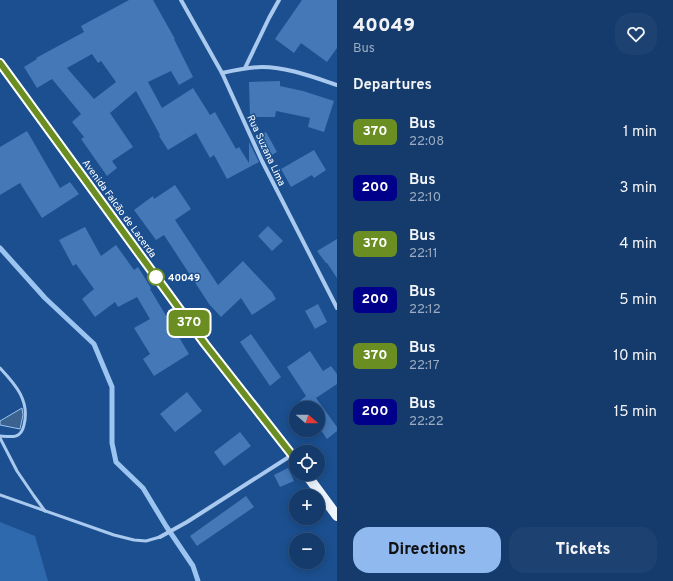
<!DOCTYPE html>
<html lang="en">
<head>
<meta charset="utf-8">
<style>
	:root { --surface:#143b6b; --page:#1d4271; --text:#f1f3f6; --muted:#9dadc1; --line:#33557e; --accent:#90b9f0 }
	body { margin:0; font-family:Overpass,sans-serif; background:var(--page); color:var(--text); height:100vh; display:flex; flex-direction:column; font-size:15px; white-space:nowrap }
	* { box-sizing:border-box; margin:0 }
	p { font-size:13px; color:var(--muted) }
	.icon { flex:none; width:22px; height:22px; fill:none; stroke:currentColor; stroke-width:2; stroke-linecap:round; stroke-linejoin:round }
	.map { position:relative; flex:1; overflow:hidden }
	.drawer { display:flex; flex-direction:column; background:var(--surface); width:336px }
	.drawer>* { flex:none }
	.badge { padding:0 8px; border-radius:6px; font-size:14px; line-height:26px }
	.needle { width:26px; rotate:110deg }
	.controls { position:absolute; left:289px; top:401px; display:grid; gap:8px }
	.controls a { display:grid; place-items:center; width:36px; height:36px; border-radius:50%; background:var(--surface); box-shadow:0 2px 10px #0003,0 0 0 1px var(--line); font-size:20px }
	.map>.badge { position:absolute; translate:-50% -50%; box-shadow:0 0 0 2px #fff }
	h2 { padding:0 16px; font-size:15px; line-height:36px }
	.round { display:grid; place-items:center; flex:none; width:42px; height:42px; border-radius:16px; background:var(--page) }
	.head { display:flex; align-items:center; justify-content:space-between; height:68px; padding:0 16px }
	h1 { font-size:19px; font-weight:800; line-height:30px }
	.cta { display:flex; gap:8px; margin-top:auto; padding:8px 16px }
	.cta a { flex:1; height:46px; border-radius:16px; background:var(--accent); color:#111; font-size:16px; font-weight:800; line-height:46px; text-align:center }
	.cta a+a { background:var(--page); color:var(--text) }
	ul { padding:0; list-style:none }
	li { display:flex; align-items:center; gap:12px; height:56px; padding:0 16px }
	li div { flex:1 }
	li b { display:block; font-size:15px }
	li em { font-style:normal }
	li .badge { min-width:44px; font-weight:700; text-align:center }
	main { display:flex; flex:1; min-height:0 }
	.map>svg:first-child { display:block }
</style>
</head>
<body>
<main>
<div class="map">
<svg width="337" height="581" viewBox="0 0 337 581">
	<rect width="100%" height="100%" fill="#1b4f8f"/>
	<path fill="#2e69ad" d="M0,522L35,536L48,581H0Z"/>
	<path fill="#3c6290" stroke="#9cc4f0" d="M22,408L23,415L20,429L0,425V421Z"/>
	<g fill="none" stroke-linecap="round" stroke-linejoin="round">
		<path stroke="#9cc4f0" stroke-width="5" d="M0,248L45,298L94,344L112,387V443L116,462L143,488L166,526L193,566L198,581"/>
	</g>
	<g fill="#4478b7" fill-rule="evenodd">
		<path d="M129,0H153L175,39H174L193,77L179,85L171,71L148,82L162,108L193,88L210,115L215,112L236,149L239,147L249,163V142L259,162L227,179L214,155L210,158L196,133L168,150L159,136L160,135L136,91L110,113L133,147L112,161L117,168L107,176L81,139L84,137L72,122L81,114L52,79L37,88L24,67L37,59L36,58L84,32L81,26ZM92,54L98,63L101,61L116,82L94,99L67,68Z"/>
		<path d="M302,0H337V48L327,62L301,43L294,53L275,39Z"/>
		<path d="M280,81V86L303,91L334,101L324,132L308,127L310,118L276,111L275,117H250L249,82Z"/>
		<path d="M27,131L60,188L70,182L79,194L42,218L20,183L0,195V147Z"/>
		<path d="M266,132L277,152L265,159L255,138Z"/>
		<path d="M314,150L326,170L314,178L312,175L291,187L281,169Z"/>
		<path d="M175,185L191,209L175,220L218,285L243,261L272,292L276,299L252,315L241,298L221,317L209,304L164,235L156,240L134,210L153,196L154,199Z"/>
		<path d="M268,226L283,241L272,251L258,236Z"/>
		<path d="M85,227L101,256L116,245L134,270L138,267L151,288L150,289L189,354L154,376L143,359L150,354L134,328L150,319L137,297L118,307L115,302L95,317L82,299L94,289L76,264L73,266L59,240Z"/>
		<path d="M337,239V278L327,263H326L317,251Z"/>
		<path d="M318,304L327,322L315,329L305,311Z"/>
		<path d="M251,334L281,377L270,386L240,342Z"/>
		<path d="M310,351L323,371L331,366L337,374V384L316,398L337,427V431L327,439L318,426V408H305L300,401L306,396L287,367Z"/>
		<path d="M187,392L202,411L175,432L160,414Z"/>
		<path d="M240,432L251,446L224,466L214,452Z"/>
		<path d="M288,468L294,481L280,487L274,475Z"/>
		<path d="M246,496L254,507L197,546L190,536Z"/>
	</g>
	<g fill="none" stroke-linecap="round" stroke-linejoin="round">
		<g stroke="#a9c9ee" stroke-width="3">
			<path d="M0,368C16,385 30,401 24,425C21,439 12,437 0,436"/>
			<path d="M0,438L17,471L34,496L45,511"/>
			<path d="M0,495L114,535L134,540L146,541L160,537"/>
		</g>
		<g stroke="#a9c9ee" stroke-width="4">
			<path d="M181,0L222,73L262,161L337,308"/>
			<path d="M245,68L269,18L279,0"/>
			<path d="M222,73C235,70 248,67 262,67C287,67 313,77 337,85"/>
			<path d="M160,537L187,522L292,455"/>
		</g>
		<g stroke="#f0f6ff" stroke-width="10">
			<path d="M0,63L205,344L296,460"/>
			<path d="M306,474L337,516"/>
		</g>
	</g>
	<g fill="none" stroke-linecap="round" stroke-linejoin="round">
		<defs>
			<path id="line" d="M0,63L205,344L296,460"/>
		</defs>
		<use href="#line" stroke="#fff" stroke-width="9"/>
		<use href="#line" stroke="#6b8e23" stroke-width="6"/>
	</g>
	<circle fill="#fff" stroke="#6b8e23" stroke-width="2" cx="156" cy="277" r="8"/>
	<g text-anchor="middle" stroke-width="3" stroke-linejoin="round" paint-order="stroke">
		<g font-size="10" fill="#fff" stroke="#1b4f8f">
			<text transform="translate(267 150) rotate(65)" y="4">Rua Suzana Lima</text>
			<text transform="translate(120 208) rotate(54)" y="4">Avenida Falcão de Lacerda</text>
		</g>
		<g font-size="10" font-weight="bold" fill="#fff" stroke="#1b4f8f" text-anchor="start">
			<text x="168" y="281">40049</text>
		</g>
	</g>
</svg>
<div class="controls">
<a><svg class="needle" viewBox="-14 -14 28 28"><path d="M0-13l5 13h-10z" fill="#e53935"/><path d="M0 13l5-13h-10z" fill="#9dadc1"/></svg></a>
<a><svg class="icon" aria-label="locate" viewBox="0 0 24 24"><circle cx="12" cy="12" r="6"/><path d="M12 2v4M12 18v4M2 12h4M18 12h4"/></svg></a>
<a>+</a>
<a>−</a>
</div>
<b class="badge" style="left:189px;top:323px;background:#6b8e23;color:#fff">370</b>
</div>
<section class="drawer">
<div class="head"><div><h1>40049</h1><p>Bus</p></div><a class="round"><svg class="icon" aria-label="heart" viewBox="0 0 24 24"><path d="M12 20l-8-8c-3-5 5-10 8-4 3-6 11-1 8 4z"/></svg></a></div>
<h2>Departures</h2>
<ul>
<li><span class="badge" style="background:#6b8e23;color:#fff">370</span><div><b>Bus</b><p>22:08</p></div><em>1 min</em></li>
<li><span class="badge" style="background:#00008b;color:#fff">200</span><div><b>Bus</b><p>22:10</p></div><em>3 min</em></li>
<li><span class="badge" style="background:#6b8e23;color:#fff">370</span><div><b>Bus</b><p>22:11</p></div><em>4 min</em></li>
<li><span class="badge" style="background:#00008b;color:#fff">200</span><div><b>Bus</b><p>22:12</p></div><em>5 min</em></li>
<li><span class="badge" style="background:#6b8e23;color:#fff">370</span><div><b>Bus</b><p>22:17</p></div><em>10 min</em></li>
<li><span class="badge" style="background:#00008b;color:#fff">200</span><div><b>Bus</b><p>22:22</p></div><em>15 min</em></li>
</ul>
<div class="cta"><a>Directions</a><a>Tickets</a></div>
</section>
</main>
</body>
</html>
